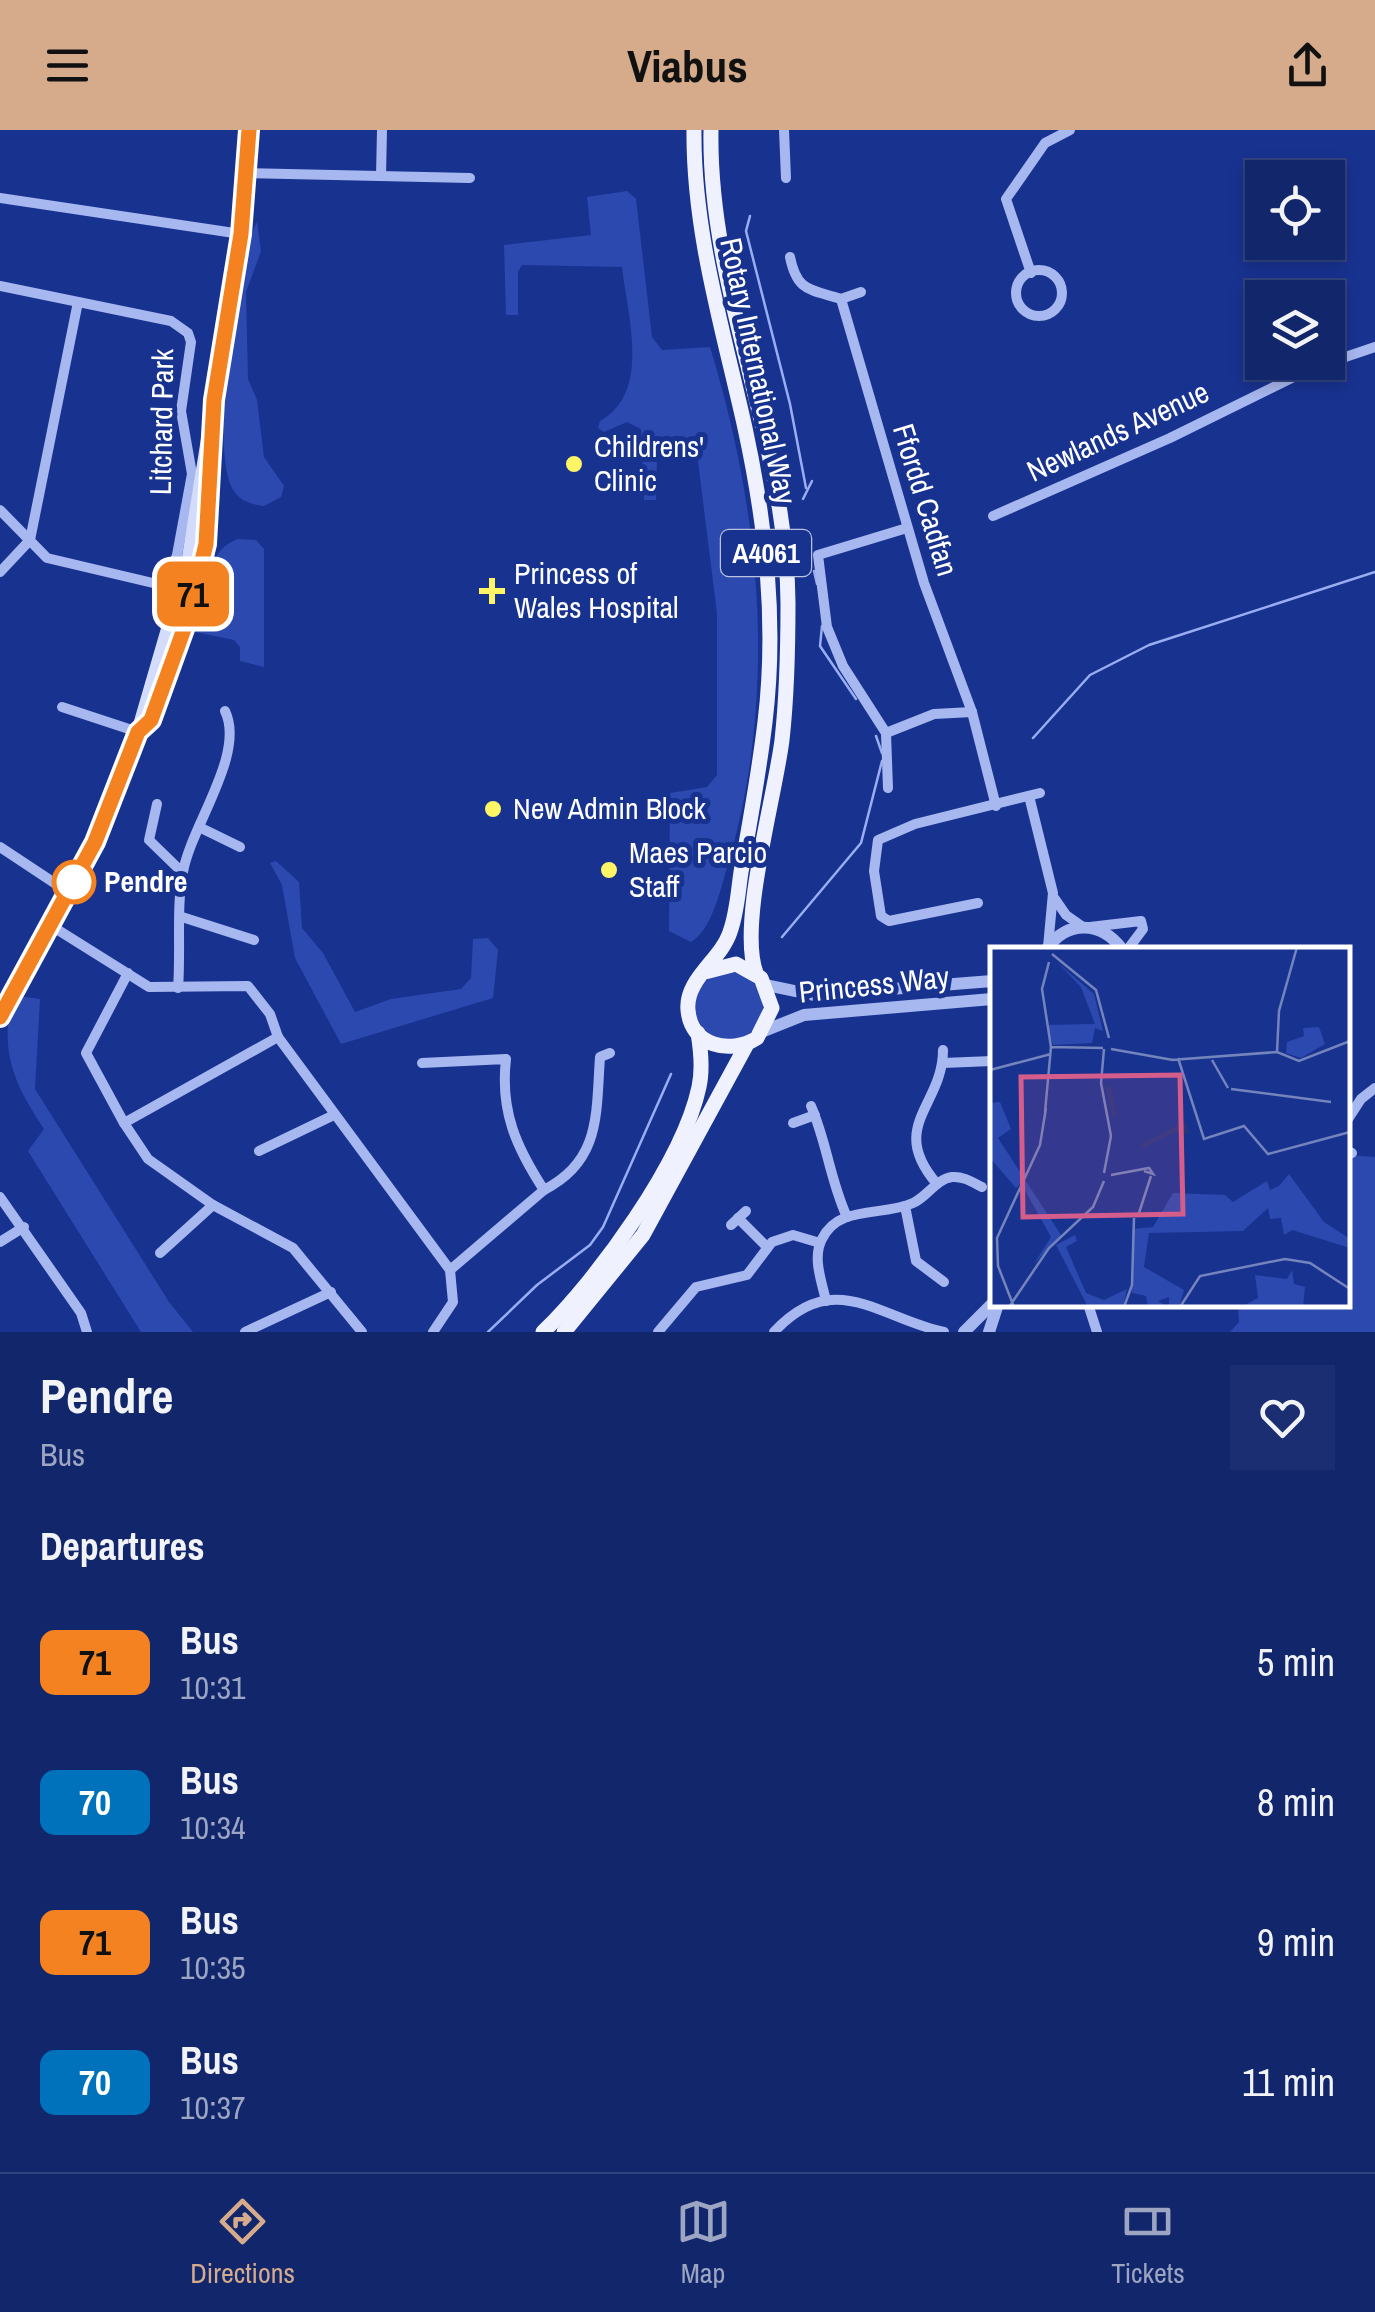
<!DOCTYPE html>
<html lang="en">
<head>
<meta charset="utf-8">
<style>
	:root { --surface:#12266c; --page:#1b2e72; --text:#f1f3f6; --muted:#9ca5c2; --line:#31437f; --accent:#d6ab8b }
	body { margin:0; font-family:"Archivo Narrow",sans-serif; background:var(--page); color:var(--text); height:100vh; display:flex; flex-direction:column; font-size:38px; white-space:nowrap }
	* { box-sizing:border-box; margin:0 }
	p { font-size:32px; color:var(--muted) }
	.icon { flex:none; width:55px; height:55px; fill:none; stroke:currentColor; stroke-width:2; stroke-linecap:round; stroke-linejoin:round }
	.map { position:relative; height:1202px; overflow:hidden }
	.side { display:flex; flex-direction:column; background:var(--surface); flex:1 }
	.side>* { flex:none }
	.badge { padding:0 20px; border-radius:15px; font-size:35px; line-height:65px }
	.controls { position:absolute; left:1245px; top:30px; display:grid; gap:20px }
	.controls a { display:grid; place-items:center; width:100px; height:100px; border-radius:0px; background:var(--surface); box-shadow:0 5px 15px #0003,0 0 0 2px var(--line); font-size:50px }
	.map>.badge { position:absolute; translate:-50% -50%; box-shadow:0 0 0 5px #fff }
	h2 { padding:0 40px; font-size:38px; line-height:90px }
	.round { display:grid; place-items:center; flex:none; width:105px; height:105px; border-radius:0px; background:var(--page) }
	.head { display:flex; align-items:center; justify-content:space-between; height:170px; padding:0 40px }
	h1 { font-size:48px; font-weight:700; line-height:75px }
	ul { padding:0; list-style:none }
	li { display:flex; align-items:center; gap:30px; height:140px; padding:0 40px }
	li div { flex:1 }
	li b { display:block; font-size:38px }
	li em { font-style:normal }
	li .badge { min-width:110px; font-weight:700; text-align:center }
	header { display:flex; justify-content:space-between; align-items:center; height:130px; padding:0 40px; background:var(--accent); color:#111; font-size:45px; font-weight:700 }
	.dock { display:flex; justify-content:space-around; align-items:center; height:140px; border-top:2px solid var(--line); background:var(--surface); font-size:28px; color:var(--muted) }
	.dock a { display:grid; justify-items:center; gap:5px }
	.dock .active { color:var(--accent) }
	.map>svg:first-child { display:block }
</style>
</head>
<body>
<header><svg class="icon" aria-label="menu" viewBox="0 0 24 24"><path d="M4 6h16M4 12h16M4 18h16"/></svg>Viabus<svg class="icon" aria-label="share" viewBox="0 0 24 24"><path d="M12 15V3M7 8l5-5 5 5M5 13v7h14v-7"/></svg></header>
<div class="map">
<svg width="1375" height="1202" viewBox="0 0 1375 1202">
	<rect width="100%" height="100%" fill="#183290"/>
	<g fill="#2b49af">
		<path d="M627,61L636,69L652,207L662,220L710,217C762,387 778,566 727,738C720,760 712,800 691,812L669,801L670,663L707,657L717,645V484L698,331L691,325L657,327L656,370H644L641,299L627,292L604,302L598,298L600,291C652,263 627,184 622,137L522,135L518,142V185H506L504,115L591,105L587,67Z"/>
		<path d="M257,92L261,121L246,162L248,249L257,270L264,327L284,356L281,367L264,376C251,375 238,370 232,358C210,314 234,134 257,92Z"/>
		<path d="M238,409L256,410L264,419V537L240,531V517L234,510L190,501C207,472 201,422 238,409Z"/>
		<path d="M276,731L299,752L302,798L323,823L355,882L391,869L461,859L471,848L473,809L488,808L498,820L493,868L341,914L295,828L282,755L270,733Z"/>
		<circle cx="729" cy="876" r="34"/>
		<path d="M12,865L40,869L35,959L169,1172L193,1202H141L28,1021L44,999C13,952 0,922 12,865Z"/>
		<path d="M1348,1025L1375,1027V1202H1230L1239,1192L1238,1175L1348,1174Z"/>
	</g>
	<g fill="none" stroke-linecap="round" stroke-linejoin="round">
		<g stroke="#99aef2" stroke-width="2.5">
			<path d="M750,86L746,101L790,274L806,358"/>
			<path d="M803,369L812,351"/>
			<path d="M814,441L817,454"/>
			<path d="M822,496L820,516L856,569"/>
			<path d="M876,606L882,623"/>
			<path d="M1033,608L1090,545L1149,515L1375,442"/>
			<path d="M782,807L861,713L882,631"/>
			<path d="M488,1202L537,1155L590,1115L603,1097L671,944"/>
		</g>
		<g stroke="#a7b7ef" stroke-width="10">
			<path d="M784,0L786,48"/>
			<path d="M247,43L470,48"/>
			<path d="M381,46L382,0"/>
			<path d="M0,68L241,104"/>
			<path d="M790,127C797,162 810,159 841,169L924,453L972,582"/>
			<circle cx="1039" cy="163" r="23"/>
			<path d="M1031,143L1006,69L1045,13L1070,0"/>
			<path d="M0,156L171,191L188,203L191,212L181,281L192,344L177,425L165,456"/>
			<path d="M841,169L861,162"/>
			<path d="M0,380L47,428L170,457"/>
			<path d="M993,386L1170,308L1310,239L1375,217"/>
			<path d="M0,442L30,410L78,172"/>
			<path d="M62,577L138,602"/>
			<path d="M886,603L843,536L827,497L818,425L907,398"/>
			<path d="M888,658L886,603L934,584L972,582L996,676"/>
			<path d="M1029,666L1053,763L1048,817"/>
			<path d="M157,674L149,710L182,742"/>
			<path d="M199,697L240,717"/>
			<path d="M0,717L68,762"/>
			<path d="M1055,769L1066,785L1083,797"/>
			<path d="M978,773L889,791L881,786L874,741L878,710L915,694L1040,663"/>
			<path d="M182,787L254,810"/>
			<path d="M50,795L149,857L248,856L270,884L278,907L124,993L86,923L128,843"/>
			<path d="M1090,797L1141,791L1143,799L1128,819"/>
			<path d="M178,858C181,822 176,776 183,742C191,696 246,624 225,581"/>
			<path d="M278,907L450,1140L453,1172L433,1202"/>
			<path d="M422,933L506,929C500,981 516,1017 544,1060C601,1031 596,984 600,927L610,923"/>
			<path d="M943,933L992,931"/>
			<path d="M811,976C827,1013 830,1050 847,1087"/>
			<path d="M1348,989L1361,969L1375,958"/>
			<path d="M124,993L148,1029L213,1075L293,1118L362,1202"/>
			<path d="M793,993L815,985"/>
			<path d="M259,1021L334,985"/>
			<path d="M1348,1021L1352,1023"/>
			<path d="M937,1054C887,996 943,976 943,920"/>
			<path d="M0,1067L81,1183L87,1202"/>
			<path d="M905,1076L916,1131L944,1152"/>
			<path d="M738,1088L766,1116"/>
			<path d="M731,1095L746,1081"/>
			<path d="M0,1112L24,1097"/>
			<path d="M160,1123L213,1075"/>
			<path d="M450,1140L544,1060"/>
			<path d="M826,1171C822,1152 812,1128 822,1109C839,1074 883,1087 913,1073C927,1067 936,1049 952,1047C963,1046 972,1052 982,1057"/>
			<path d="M1088,1174L1097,1202"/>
			<path d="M245,1202L331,1162"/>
			<path d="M658,1202L696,1157L747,1145L772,1112L793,1105L820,1113"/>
			<path d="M774,1202C834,1137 879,1188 944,1202"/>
		</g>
		<g stroke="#a7b7ef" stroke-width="12">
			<path d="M1047,819C1067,790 1101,791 1122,819"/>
			<path d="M766,855L814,865L992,851"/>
			<path d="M764,901L804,885L992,869"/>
			<path d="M964,1202L992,1174"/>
			<path d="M989,1202L998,1174"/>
		</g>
		<g stroke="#d4dcfb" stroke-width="14">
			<path d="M138,602L151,590C180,509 207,432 210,345"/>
			<path d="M0,887L95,712L138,602L189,427L241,104L249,0"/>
		</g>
		<g stroke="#eff1ff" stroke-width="15">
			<path d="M694,0C693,102 723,199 745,298C766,395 777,493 765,592C759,643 750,692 741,742C738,762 737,783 730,802C721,830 685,849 688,880C691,916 730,925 757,908L772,878L761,848L736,834L705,842"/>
			<path d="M711,0C708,161 787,312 788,473C788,519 787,565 782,610C775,667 738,795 756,843"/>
			<path d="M543,1202C598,1149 683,1032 699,957C703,939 701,921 698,903"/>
			<path d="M564,1202L643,1105L747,914"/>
		</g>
	</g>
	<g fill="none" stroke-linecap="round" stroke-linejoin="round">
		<defs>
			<path id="line" d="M0,887L95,712L138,602L151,590L188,488L206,414L214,270L241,104L249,0"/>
		</defs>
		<use href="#line" stroke="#fff" stroke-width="22"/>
		<use href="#line" stroke="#f58220" stroke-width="15"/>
	</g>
	<g fill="#fff565" stroke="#183290" stroke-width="4">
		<circle cx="574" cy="334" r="10"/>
		<path d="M487 446h10v10h10v10h-10v10h-10v-10h-10v-10h10z"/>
		<circle cx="493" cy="679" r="10"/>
		<circle cx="609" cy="740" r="10"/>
	</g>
	<circle fill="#fff" stroke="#f58220" stroke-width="5" cx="74" cy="752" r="20"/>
	<g text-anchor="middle" stroke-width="10" stroke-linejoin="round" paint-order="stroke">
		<rect fill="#183290" stroke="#bac2de" stroke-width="2.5" x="721" y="400" width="90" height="46" rx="8"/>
		<g font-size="28" font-weight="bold" fill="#fff">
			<text x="766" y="433">A4061</text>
		</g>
		<g font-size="30" fill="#fff" stroke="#183290">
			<text transform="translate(758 241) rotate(78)" y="10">Rotary International Way</text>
			<text transform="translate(162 292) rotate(-89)" y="10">Litchard Park</text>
			<text transform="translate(1118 302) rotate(-25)" y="10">Newlands Avenue</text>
			<text transform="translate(925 370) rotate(73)" y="10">Ffordd Cadfan</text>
			<text transform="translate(874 855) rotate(-6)" y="10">Princess Way</text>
		</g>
		<g font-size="30" fill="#fff" stroke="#183290" text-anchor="start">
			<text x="594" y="327">Childrens'<tspan x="594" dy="34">Clinic</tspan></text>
			<text x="514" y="454">Princess of<tspan x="514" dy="34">Wales Hospital</tspan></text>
			<text x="513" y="689">New Admin Block</text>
			<text x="629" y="733">Maes Parcio<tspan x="629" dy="34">Staff</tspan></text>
		</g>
		<g font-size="30" font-weight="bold" fill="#fff" stroke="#183290" text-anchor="start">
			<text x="104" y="762">Pendre</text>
		</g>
	</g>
	<g transform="translate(990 817)">
		<rect width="360" height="360" fill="#183290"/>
		<path d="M67,15L104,47L113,84L105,81L102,96L63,98L57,78L105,77L91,40ZM329,80L335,97L311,111L296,106L297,95L314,89L313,81ZM10,155L21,182L8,191L71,288L44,317L61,290L31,236L26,241L0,211V156ZM299,227L334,275L360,292V301L302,283L294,288L291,271L280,272L278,261L253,284L159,286L154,320L194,343L189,360H179V350L168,354L175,358L158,360L156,349L142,346V282L163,280L183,246L235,248L243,255L277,234L280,243L289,239ZM85,288L87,294L76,300L96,346L114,353L137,342L133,360H98L66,298ZM302,323L304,337L315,340L313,360H251L268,351L265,328L297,332Z" fill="#2b49af"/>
		<path fill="none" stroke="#24367e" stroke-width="5" d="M118,139L125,170M152,199L194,178L197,187"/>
		<path fill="none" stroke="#7484bc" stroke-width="2.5" d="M62,7L106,43L119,91M61,100L113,101M114,102L111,136L121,189L114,226M121,102L183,113M287,105L289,64L307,0M188,111L214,192L254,179L278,207L360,185M181,113L287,105L309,114L360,94M222,113L238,141M0,123L61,107M241,142L341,155M55,165L61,100L52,42L59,15M121,228L159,221L163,227L154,224M148,269L161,229M19,360L59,301L103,260L114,234M24,360L8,319L7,291L50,198L56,161M134,360L142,338L144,271M190,360L210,329L295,312L320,316L360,342"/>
		<path fill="#d45d8c" fill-opacity="0.15" stroke="#d45d8c" stroke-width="5" d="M190,128L193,267L33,270L31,130Z"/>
		<rect width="360" height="360" fill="none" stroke="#fff" stroke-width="5"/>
	</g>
</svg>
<div class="controls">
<a><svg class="icon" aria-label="locate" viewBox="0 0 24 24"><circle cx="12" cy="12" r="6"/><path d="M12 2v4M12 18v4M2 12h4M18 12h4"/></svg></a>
<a><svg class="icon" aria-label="layers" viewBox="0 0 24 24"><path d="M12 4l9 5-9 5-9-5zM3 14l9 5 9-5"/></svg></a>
</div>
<b class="badge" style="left:193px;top:464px;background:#f58220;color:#111">71</b>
</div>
<section class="side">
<div class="head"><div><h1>Pendre</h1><p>Bus</p></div><a class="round"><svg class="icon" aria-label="heart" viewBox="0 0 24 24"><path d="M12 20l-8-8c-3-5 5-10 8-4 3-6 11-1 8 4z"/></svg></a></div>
<h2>Departures</h2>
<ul>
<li><span class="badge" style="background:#f58220;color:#111">71</span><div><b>Bus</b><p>10:31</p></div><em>5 min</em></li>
<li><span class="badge" style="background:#0072bc;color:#fff">70</span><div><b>Bus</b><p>10:34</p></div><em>8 min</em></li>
<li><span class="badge" style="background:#f58220;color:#111">71</span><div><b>Bus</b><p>10:35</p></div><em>9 min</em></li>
<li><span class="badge" style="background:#0072bc;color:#fff">70</span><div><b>Bus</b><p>10:37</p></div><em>11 min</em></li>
</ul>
</section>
<nav class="dock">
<a class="active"><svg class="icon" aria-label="directions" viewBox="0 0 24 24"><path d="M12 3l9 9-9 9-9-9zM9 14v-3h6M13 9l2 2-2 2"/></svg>Directions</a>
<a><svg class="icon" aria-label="map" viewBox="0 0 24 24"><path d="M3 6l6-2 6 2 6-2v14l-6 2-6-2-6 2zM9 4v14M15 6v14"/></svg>Map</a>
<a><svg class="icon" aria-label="tickets" viewBox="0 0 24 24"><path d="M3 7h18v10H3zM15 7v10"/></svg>Tickets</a>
</nav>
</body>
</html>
